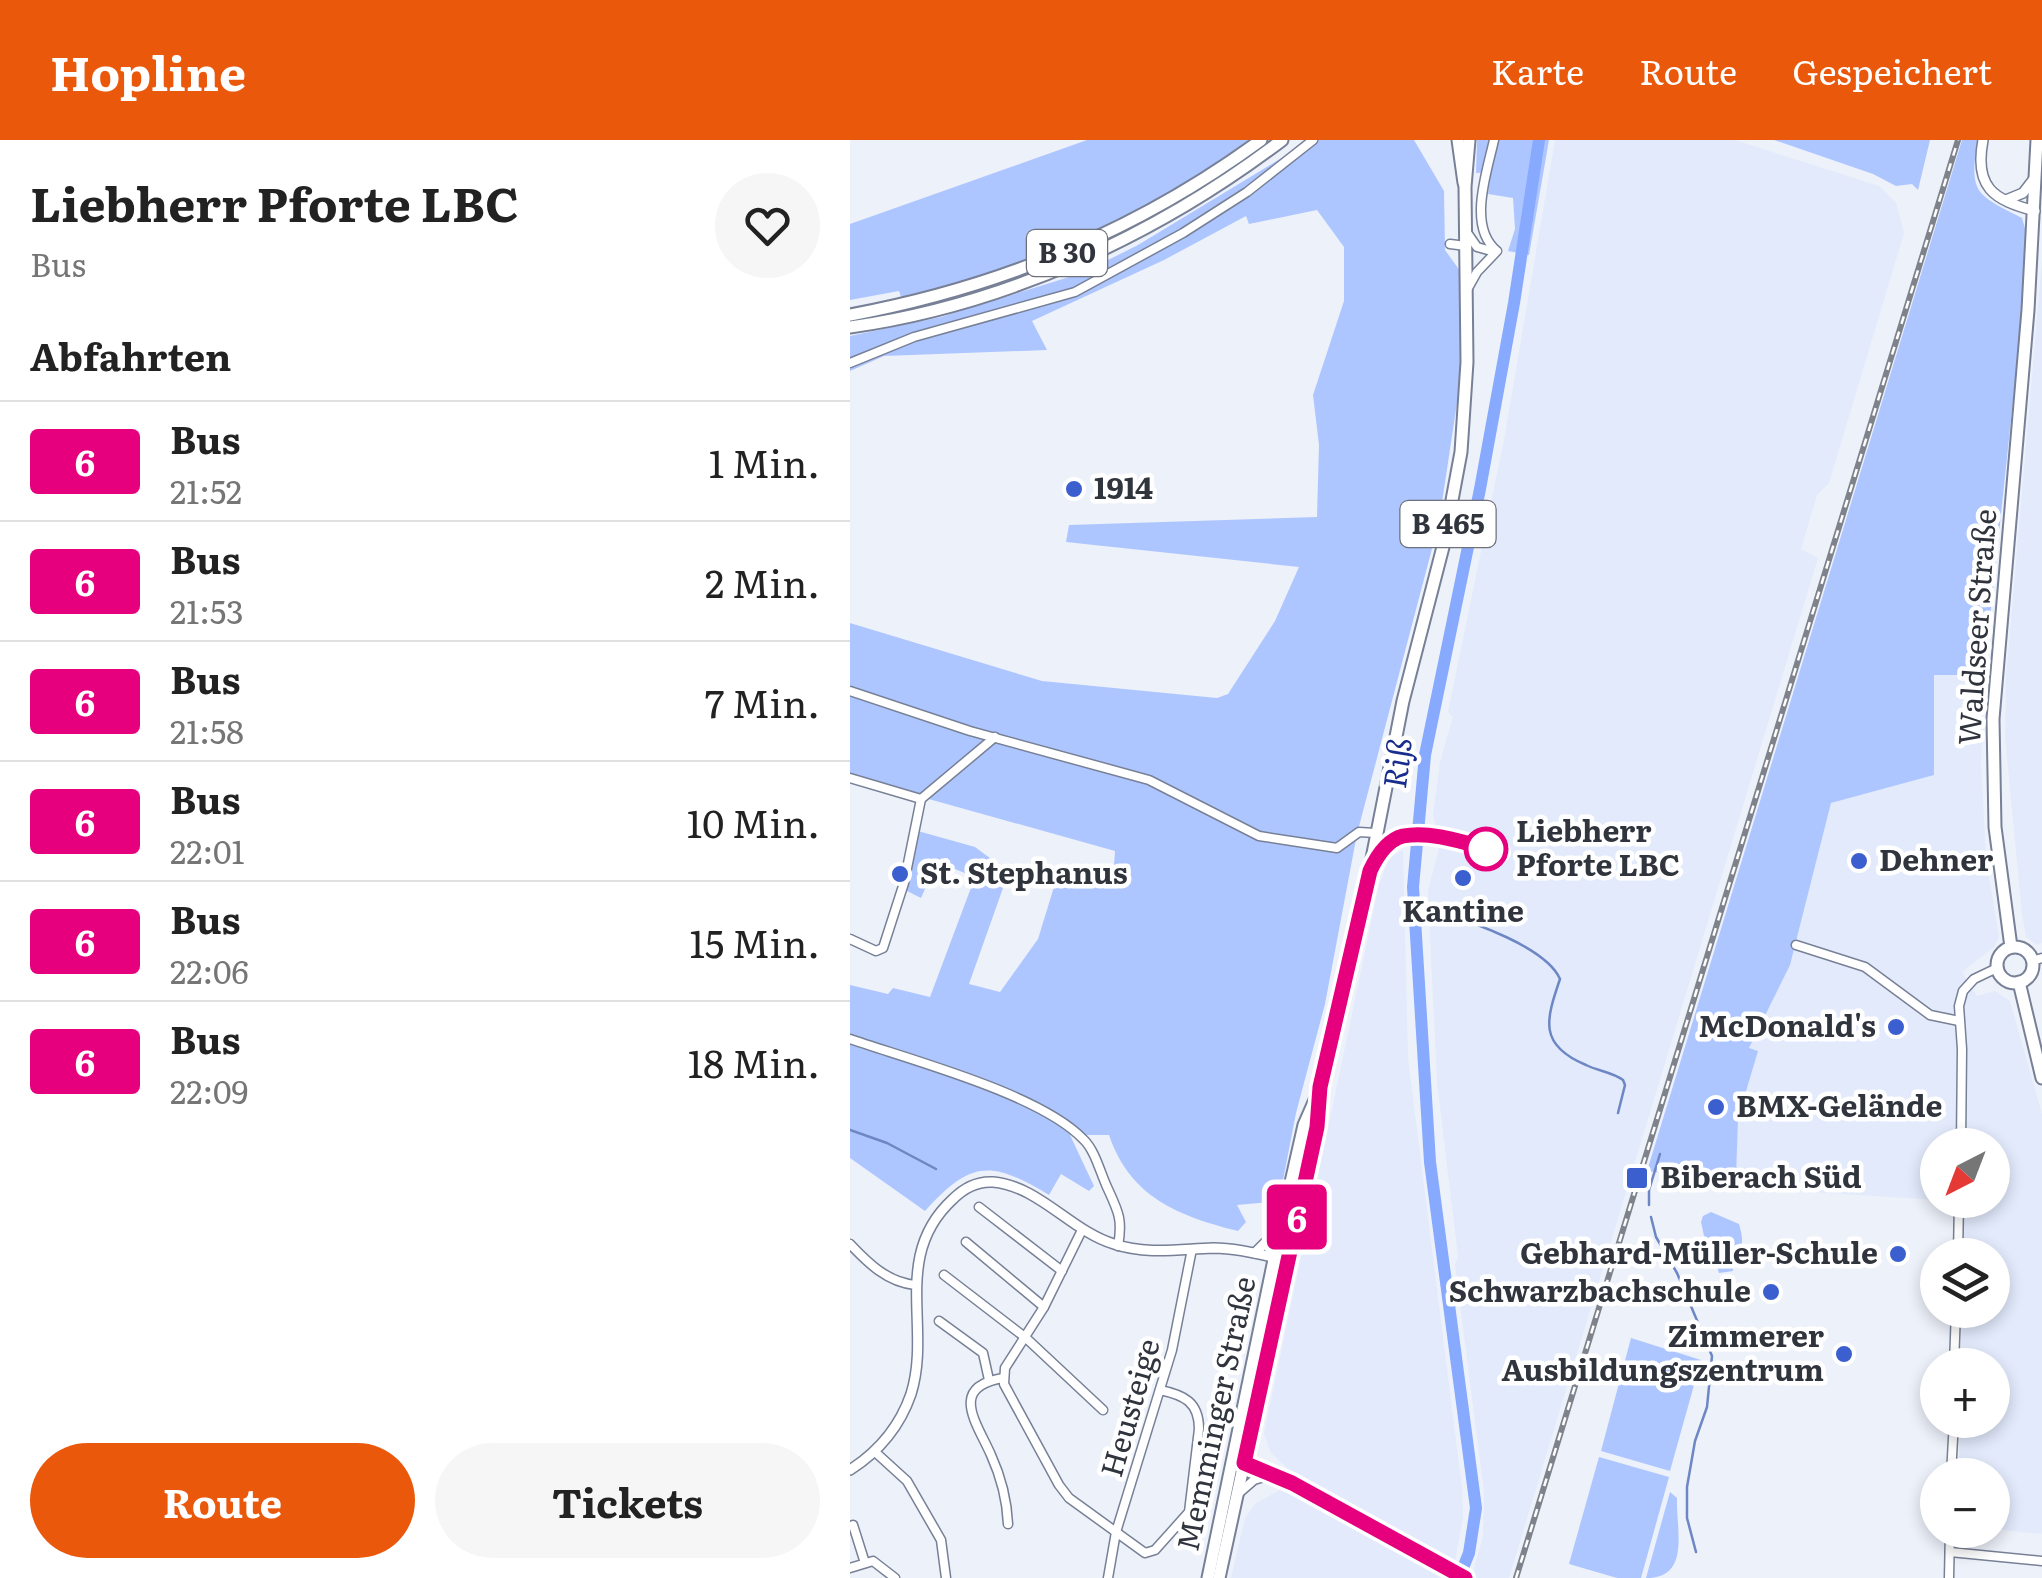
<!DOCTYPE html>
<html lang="de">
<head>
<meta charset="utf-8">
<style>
	:root { --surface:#fff; --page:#f6f6f6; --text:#222; --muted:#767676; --line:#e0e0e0; --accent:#ea580c }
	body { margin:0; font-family:Literata,serif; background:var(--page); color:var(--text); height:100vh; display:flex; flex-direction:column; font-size:38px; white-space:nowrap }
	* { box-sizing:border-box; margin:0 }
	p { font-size:32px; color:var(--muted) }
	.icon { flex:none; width:55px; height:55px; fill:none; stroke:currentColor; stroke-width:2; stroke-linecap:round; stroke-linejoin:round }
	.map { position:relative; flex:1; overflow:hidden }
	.side { display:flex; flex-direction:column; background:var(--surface); width:850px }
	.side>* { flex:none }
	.badge { padding:0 20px; border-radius:8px; font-size:35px; line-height:65px }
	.needle { width:65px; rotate:222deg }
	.buttons { position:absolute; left:1070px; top:988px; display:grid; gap:20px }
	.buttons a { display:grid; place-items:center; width:90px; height:90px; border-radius:50%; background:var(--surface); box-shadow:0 5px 15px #0003; font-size:50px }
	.map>.badge { position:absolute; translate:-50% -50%; box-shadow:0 0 0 5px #fff }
	h2 { padding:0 30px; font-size:38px; line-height:90px }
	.round { display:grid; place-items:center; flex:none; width:105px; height:105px; border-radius:52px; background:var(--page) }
	.summary { display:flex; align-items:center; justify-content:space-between; height:170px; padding:0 30px }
	h1 { font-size:48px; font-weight:700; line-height:75px }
	.primary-button { display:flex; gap:20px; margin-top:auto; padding:20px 30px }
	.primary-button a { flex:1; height:115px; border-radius:60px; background:var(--accent); color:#fff; font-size:40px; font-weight:700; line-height:115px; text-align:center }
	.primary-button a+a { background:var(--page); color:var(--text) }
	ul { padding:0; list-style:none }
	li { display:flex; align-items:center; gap:30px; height:120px; padding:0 30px; border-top:2px solid var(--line) }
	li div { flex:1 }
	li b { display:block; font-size:38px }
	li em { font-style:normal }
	li .badge { min-width:110px; font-weight:700; text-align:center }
	header { display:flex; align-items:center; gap:60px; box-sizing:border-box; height:140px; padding:0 50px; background:var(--accent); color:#fff }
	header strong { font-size:48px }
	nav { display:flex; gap:55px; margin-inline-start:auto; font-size:35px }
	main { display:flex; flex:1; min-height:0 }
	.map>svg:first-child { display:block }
</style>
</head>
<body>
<header>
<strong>Hopline</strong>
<nav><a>Karte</a><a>Route</a><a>Gespeichert</a></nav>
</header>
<main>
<section class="side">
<div class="summary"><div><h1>Liebherr Pforte LBC</h1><p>Bus</p></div><a class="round"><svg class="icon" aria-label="heart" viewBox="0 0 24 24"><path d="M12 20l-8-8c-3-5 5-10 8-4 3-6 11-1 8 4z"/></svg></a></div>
<h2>Abfahrten</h2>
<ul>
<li><span class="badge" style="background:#e6007e;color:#fff">6</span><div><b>Bus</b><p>21:52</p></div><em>1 Min.</em></li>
<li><span class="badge" style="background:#e6007e;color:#fff">6</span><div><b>Bus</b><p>21:53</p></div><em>2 Min.</em></li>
<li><span class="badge" style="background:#e6007e;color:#fff">6</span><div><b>Bus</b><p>21:58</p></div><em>7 Min.</em></li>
<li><span class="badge" style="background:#e6007e;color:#fff">6</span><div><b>Bus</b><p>22:01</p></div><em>10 Min.</em></li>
<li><span class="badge" style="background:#e6007e;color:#fff">6</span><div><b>Bus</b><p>22:06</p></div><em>15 Min.</em></li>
<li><span class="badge" style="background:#e6007e;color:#fff">6</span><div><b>Bus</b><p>22:09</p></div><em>18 Min.</em></li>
</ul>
<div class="primary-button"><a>Route</a><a>Tickets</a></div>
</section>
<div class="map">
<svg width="1192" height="1438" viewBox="0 0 1192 1438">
	<rect width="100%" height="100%" fill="#edf1fa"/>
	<g fill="#e2eafc">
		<path d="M705,0H885L1029,46L1046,63L1054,93L979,343L967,355L951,409L968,418L659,1438H626L622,1436L633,1396L634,1352L605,1125L608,1116L587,942L578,751L590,704L583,675L590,622L603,577L598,572L655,295Z"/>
		<path d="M1192,120V803L1187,805L1176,797L1172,773L1155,597L1156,538Z"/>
		<path d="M1084,534L1134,535L1131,624L1136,717L1149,798L1144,807L1112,832L1127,856L1145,851L1160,861L1192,974V1394L1143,1389L1142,1335H1109L1110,1280H1142V1225H1111L1112,1170H1142V1115H1112L1113,1062L1094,1060H1142V1005H1088L1087,1060L884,1047L833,1036L846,974L940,825L981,663L1084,635Z"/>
		<path d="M553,710L558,918L612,1348L613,1378L605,1421L443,1333L421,1313L414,1294L529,745L539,718Z"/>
		<path d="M432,1349L443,1354L598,1438H381L395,1378L406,1363Z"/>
	</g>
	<g fill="#aec6ff">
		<path d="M237,0H400L361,28L269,80L143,134L51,157L49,151L0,160V84Z"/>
		<path d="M461,0H564L594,51L595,110L613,135L612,230L589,382L507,694L475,864L446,973L429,1061L387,1065L396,1082L388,1091C328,1076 280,1057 259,995H220L244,1046L239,1051L211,1034L199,1055C141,1020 121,1020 75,1071L0,1018V845L38,854L43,848L80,857L125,737L87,722L71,758L57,751L68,691L125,707L148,724L153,748L119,844L150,852L188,799L211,724L263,740L265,711L0,637V483L192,541L367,558L378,554L425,481L449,427L216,402L219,385L467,377L469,305L463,255L494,161V107L467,70L399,84L396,76L314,120L182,181L197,210L34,216L0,231V226L45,201L0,219V196L91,177L232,133L288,105Z"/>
		<path d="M627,0H699L679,115L658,111L665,89L663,58L638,54L641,32L626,33Z"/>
		<path d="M924,0H1080L1068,50L1062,44L1046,46L1023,34Z"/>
		<path d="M1112,0H1128C1118,54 1127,55 1172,78L1177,95L1173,166L1134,535H1084V635L981,663L940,825L899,908L908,911L888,978L886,1037L835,1029L833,1036L797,1031Z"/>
		<path d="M861,1072L889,1084C893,1098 895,1109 883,1118V1131L869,1133C865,1123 871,1115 867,1104L854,1096L851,1082L853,1076Z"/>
		<path d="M781,1198L851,1220L820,1331L751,1311Z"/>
		<path d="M749,1317L819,1337L791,1438H767L719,1424Z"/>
		<path d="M820,1352L827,1358C826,1390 841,1438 796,1438Z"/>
	</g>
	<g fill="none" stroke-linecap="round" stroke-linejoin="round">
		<g stroke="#6d86c4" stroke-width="2.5">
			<path d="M564,761L576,767"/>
			<path d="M589,772C622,782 696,807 710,839C696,880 688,905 736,925C748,931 762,932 773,940L775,945L768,973"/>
			<path d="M0,990L37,1003L86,1029"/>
			<path d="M799,1065V1050L810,1014"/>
			<path d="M801,1077L806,1097L827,1133L862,1216L857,1267L845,1301L837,1347V1378L846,1412"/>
		</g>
		<path stroke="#87a9fe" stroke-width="12" d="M609,1438L619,1413L626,1368L580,1022L563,747L575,615L630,349L664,163L689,0"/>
		<defs>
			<g id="minor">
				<path d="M618,94L627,107L645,112"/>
				<path d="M600,104L616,106"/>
				<path d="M618,148L627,132L647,111C617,87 637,32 644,0"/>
				<path d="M0,223L64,197L225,152L333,93L397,52L463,0"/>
				<path d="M0,551L120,591L299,640L409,696L487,708L509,692L525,693"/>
				<path d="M0,638L71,659L54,743L33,808L26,811L0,799"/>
				<path d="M71,659L145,597"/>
				<path d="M946,805L1015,827L1080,875L1109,881"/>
				<path d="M1182,821L1192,818"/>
				<path d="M0,899C61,920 190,954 233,999C245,1010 250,1032 257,1047C268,1071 273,1079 268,1106"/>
				<path d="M1111,1005L1112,909L1109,866L1113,851L1124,839L1147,828"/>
				<path d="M129,1067L212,1131"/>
				<path d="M232,1090L194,1167L155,1228L154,1244L209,1345L219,1358L295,1413L305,1410L339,1372L349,1289C349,1262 334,1255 310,1250"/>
				<path d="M116,1102L194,1167"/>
				<path d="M0,1104C18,1123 37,1142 65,1145"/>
				<path d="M1108,1115L1109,1060"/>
				<path d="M94,1135L176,1198L253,1270"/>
				<path d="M89,1181L133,1213L139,1240"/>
				<path d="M1104,1225L1106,1170"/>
				<path d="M153,1238C98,1247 127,1283 141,1315C151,1337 157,1361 158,1384"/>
				<path d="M24,1311L57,1341L91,1400L96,1438"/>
				<path d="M391,1322L442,1343L615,1438"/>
				<path d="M1101,1335L1104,1280"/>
				<path d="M389,1353L404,1340L424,1334"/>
				<path d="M3,1385L15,1423"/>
				<path d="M1100,1412L1192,1421"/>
				<path d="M0,1428L23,1421L45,1438"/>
				<path d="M258,1438L266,1392L322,1210L342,1109"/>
				<path d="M1099,1438L1100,1390"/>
			</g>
			<g id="tertiary">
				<path d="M1133,0C1124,47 1143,60 1185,71"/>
				<path d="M1156,60L1173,53L1183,40"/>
				<path d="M405,1113L429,1089"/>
				<path d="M0,1330C28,1312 50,1286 61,1254C82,1187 41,1116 103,1059C114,1048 127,1041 143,1042C189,1046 221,1091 264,1104C297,1115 330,1109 363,1108C386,1108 408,1114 431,1119"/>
			</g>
			<g id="primary">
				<path d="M608,0L614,43"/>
				<path d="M1161,807L1145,687L1143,579L1178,170L1187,0"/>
				<circle cx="1165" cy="825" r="18"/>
				<path d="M1169,842L1192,938"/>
				<path d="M358,1438L431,1086L454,985L465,960"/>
				<path d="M369,1438L467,987L470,947L515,754L553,561L594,403L611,312L617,222L615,47L619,0"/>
			</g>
			<g id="trunk">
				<path d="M0,175C151,147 287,91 411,0"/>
				<path d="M0,187C156,165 307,95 432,0"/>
			</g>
		</defs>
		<use href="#minor" stroke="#778096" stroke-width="11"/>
		<use href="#tertiary" stroke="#778096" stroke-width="12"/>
		<use href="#primary" stroke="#778096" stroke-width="15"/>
		<use href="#trunk" stroke="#778096" stroke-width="15"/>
		<use href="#minor" stroke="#fff" stroke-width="8"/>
		<use href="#tertiary" stroke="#fff" stroke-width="9"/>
		<use href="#primary" stroke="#fff" stroke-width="11"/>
		<use href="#trunk" stroke="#fff" stroke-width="11"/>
		<defs>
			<path id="rail" d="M666,1438L1108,0"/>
		</defs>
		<use href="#rail" stroke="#7e828b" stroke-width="6"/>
		<use href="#rail" stroke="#fff" stroke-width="2.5" stroke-dasharray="8" stroke-linecap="butt"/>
	</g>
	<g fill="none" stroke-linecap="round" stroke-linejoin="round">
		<defs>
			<path id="line" d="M615,1438L442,1343L394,1323L467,987L470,947L520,731C526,718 537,700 553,696C583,690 621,705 650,712"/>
		</defs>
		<use href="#line" stroke="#fff" stroke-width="22"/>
		<use href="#line" stroke="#e6007e" stroke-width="15"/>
	</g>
	<g fill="#3c5fd0" stroke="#fff" stroke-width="4">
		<circle cx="224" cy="349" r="10"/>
		<circle cx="1009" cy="721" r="10"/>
		<circle cx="50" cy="734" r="10"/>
		<circle cx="613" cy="738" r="10"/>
		<circle cx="1046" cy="887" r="10"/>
		<circle cx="866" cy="967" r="10"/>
		<rect x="775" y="1026" width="24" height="24" rx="5"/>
		<circle cx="1048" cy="1114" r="10"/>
		<circle cx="921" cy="1152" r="10"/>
		<circle cx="994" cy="1214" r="10"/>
	</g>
	<circle fill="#fff" stroke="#e6007e" stroke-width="5" cx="636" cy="709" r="20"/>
	<g text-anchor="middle" stroke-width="9" stroke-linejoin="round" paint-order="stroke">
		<g fill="#fff" stroke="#6e7177" stroke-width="2.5">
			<rect x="177" y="90" width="80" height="46" rx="8"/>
			<rect x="550.5" y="361" width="95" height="46" rx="8"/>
		</g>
		<g font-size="28" font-weight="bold" fill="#30343d">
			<text x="217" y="123">B 30</text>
			<text x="598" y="394">B 465</text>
		</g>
		<g font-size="30" font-weight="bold" fill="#30343d" stroke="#fff" text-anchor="start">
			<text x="244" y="359">1914</text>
			<text x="1029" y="731">Dehner</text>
			<text x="70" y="744">St. Stephanus</text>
			<text x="613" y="782" text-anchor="middle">Kantine</text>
			<text x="1026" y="897" text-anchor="end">McDonald's</text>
			<text x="886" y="977">BMX-Gelände</text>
			<text x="810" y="1048">Biberach Süd</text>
			<text x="1028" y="1124" text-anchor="end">Gebhard-Müller-Schule</text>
			<text x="901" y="1162" text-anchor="end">Schwarzbachschule</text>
			<text x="974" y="1207" text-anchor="end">Zimmerer<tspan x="974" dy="34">Ausbildungszentrum</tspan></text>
		</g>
		<g font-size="30" fill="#30343d" stroke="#fff">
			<text transform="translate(1128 487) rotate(-86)" y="10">Waldseer Straße</text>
			<text transform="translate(281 1268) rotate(-74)" y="10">Heusteige</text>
			<text transform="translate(367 1274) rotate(-78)" y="10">Memminger Straße</text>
		</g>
		<g font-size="30" font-weight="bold" fill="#30343d" stroke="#fff" text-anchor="start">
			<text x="666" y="702">Liebherr<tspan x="666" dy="34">Pforte LBC</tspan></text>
		</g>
		<g font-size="32" font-style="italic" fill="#182d8d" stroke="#fff">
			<text transform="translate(548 623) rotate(-83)" y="11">Riß</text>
		</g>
	</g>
</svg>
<div class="buttons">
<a><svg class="needle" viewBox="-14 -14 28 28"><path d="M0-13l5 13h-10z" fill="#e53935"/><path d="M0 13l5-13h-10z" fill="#767676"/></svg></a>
<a><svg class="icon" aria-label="layers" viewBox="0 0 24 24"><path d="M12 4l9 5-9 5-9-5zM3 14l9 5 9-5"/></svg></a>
<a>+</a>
<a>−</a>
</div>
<b class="badge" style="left:447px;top:1077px;background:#e6007e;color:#fff">6</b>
</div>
</main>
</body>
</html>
